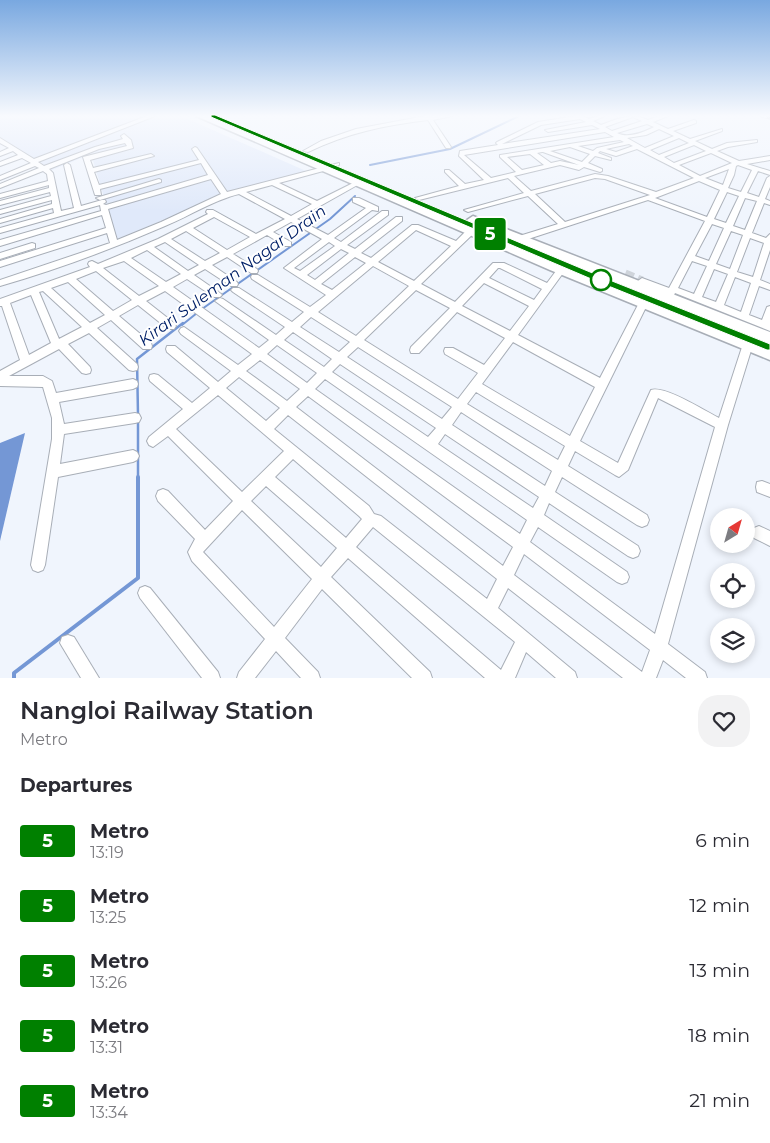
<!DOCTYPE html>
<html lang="en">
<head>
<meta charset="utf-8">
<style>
	:root { --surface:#fff; --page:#f2f2f3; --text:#2b2b33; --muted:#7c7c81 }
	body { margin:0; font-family:Montserrat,sans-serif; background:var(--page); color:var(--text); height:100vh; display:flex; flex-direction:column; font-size:19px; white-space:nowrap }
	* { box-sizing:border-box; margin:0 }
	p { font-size:16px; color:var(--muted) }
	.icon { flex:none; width:28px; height:28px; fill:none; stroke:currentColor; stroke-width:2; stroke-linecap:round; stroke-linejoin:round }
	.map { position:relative; height:678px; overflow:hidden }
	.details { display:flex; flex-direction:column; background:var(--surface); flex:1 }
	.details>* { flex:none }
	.badge { padding:0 10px; border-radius:4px; font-size:18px; line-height:32px }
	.needle { width:32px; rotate:37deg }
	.fabs { position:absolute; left:710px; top:508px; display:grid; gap:10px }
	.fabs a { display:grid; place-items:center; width:45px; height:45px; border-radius:50%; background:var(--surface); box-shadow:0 2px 8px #0003; font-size:25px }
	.map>.badge { position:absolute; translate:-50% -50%; box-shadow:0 0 0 2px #fff }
	h2 { padding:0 20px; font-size:19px; line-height:45px }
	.round { display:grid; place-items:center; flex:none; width:52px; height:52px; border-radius:20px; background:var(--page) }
	.summary { display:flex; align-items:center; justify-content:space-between; height:85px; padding:0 20px }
	h1 { font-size:24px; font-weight:600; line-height:38px }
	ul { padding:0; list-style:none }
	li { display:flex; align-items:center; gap:15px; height:65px; padding:0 20px }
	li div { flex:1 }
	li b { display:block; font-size:19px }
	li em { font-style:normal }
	li .badge { min-width:55px; font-weight:700; text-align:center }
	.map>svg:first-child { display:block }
</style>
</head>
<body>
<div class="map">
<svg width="770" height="678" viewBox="0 0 770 678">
	<rect width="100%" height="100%" fill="#f0f5fd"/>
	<path fill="#e0e9fa" d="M0,116H181L306,171L231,191L117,240L91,154L52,170L0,138Z"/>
	<path fill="#7497d5" d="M25,433L0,541V443Z"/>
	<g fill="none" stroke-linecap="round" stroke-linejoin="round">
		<g stroke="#7497d5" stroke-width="2">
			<path d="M370,165L450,149L519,116"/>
			<path d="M202,309L330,219L355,196"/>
			<path d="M182,325L197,313"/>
		</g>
		<g stroke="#7497d5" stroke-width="2.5">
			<path d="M138,415L137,359L183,323"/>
			<path d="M138,421V478"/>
		</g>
		<path stroke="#7497d5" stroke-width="4" d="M14,678V673L138,578V477"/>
		<path stroke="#cfd4db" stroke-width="9" stroke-dasharray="9 4.5" stroke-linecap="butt" d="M625,274L642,281"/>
		<defs>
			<g id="minor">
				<path d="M147,116H155L38,162L44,166L95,147L123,139L121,136L124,134L131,140L133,148L90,160L93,168L151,154L154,156L94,172L99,185L199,160L192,149L195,147L197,148L227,192L339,163V165L327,170L279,183L317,201L355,182L361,183L297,219L328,235L366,208L353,202V198H359L378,207V211L372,210L334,238L341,242L382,211H388V215L347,245L355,249L396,217H402V221L361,253L371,258L412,225H418L456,241L468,229H474V233L421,284L455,302L493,263H504L547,283L559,267H565L566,269L518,335L600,378L640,301H646L648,303L580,441L618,463L651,390C664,385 705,411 719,418L743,344L744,341H752L753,344L728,425L668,644L705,672L707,678H686L663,660L656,678H623L508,588L498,608L575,672L577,678H556L526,652L515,678H485L348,558L331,577L430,672L432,678H412L322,589L285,638L318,672L320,678H301L276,651L255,678H237L239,672L265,639L192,561L188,552L195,539L158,501L156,496L158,491L163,489L168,491L205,530L233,501L168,436L153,447L149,445L147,441L149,437L183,409L150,381L149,378L150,375L154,374L158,375L192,403L210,388L167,352L166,349L167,346H175L218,382L231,371L181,334L179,331L181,328L184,327L238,365L252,354L165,291L146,301L174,323L176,326L174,329H168L138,305L119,316L151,343L152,346L151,349H143L111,320L97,328L137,364L138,367L137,370L133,371L129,370L89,333L68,344L90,367L91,370L90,373L86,374L82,373L59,349L9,376H43L52,381L56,393L133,379L137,381L138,384L137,387L133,389L59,402L64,424L135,413L139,414L141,418L139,422L135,423L64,434L60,464L133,450L137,452L139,456L137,460L133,462L58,477L45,565L43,570L38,572L33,570L31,565L52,439V418L43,387L0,386V371L20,360L2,306H0V299L90,267L88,264L89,262L92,261L98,264L158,239L208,214L206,212L207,210H213L256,234L285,219L239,194C213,200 190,216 165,226C112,249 56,270 0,286V280L110,243L107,233L0,267V261L106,228L102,215L0,246V240L101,211L100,205L0,233V228L54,213L53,208L0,223V219L52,204V200L0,214V210L51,196L50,192L0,205V201L49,188V185L0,198V194L48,181L47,174L43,171L0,188V184L39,168L35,166L0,180V176L31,163L22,158L0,166V162L18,155L13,151L0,156V152L9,148L0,143V138L34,159ZM125,143L127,146L83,157L95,195H101L100,189L201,163L208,175L106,205L103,204L106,202L105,200H102L81,206L70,165L67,163L64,165L74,208L61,211L53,173L49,169L99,149ZM211,179L221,194L161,222L117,240L108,209ZM272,185L312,204L291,216L246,192ZM214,217L250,237L227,250L193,228ZM291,222L322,239L284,268L326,295L310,307L258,275H252L251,277L252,279L304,312L292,322L239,288H233L231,290L233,292L285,327L276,335L223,299L220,298L215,301L269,340L259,348L173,287L187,279L214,297H220L222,295L220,293L194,275L205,269L231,286H237L238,284L237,282L212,265L227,257L251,273H257L258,271L257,269L233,254L267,235L285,246H291V242L273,232ZM416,230L451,246L414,281L378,262ZM186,231L220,253L205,261L171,239ZM165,242L199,265L188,271L154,247ZM329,242L335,246L300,271L294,268ZM341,249L349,253L315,280L307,275ZM147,250L181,274L166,282L131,258ZM355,257L366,263L332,290L321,284ZM124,261L159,286L139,296L103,268ZM373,266L409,286L356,336L318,312ZM498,268H500L542,289L534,300L489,278ZM96,271L132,300L113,311L76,279ZM68,282L105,315L90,323L51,288ZM484,283L529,306L510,331L462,306ZM416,290L450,308L411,347L410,350L411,353H419L457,312L505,338L484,365L453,348H445L444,351L445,354L478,373L458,399L364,340ZM43,291L82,327L59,339L39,292ZM31,295L51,343L29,355L10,303ZM311,317L350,342L339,352L300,327ZM293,332L332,359L324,367L284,340ZM513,342L595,387L570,436L482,384ZM277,345L317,373L307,383L267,354ZM358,347L452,407L442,419L347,357ZM260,360L300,389L287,401L246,371ZM340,364L436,428L428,437L332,372ZM239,377L280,408L266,421L226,388ZM325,379L527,520L520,534L315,389ZM476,392L565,446L558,460L467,404ZM218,395L284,451L242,492L176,429ZM308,396L513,547L503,566L296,407ZM658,398L715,427L655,634L530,542L538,527L617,582L622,584L627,582L629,577L627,572L544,515L549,503L628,556L633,558L638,556L640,551L638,546L555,492L562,477L637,525L642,527L647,525L649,520L647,515L568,466L575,451L615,475L619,477L628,470ZM461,412L552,471L545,486L452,425ZM288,415L497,579L487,599L381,516L374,514L369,506L274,429ZM445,434L539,497L533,508L438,444ZM293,459L359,516L362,519L346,538L275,477ZM266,486L337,548L321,567L251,501ZM242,510L312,579L274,627L203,552ZM373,527L515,642L501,670L356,547ZM524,554L650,650L642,672L514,575Z"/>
				<path d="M425,116H452L433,120L451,147L450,148H446L428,120C386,125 347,133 308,152L303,151L321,141L356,129Z"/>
				<path d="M576,116H583L589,119L597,116H605L593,121L601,125C617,119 631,112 648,120L659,116H668L653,122L668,129L694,120L696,121V123L673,131L690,139L722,129V131L695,141L712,149L727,143L757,140V142L728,147L717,151L739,161L770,156V160L747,164L770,171V175L758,171L747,193L759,197L767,178L770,176V187L765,199L770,201V205L764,203L752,233L766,238L770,234V250L760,280L770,284V290L759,286L749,315L762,320L767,307L770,306V331L675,293L672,299H666L664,297L666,294L639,283L638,281L642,278L669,288L705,221L648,200L519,242L516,241V237L558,224L528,196L468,212L464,210L524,193L508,178L419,200L415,198L459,186L445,172V170H449L465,184L484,180L459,156L460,151L498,145L496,143L497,142L538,122ZM633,117L642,121L612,131L605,127ZM580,119L586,122L545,130L548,132L592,125L600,129L502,144L541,125ZM647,124L654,127C644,132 628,139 617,133ZM659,129L674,136L645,148L627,138L646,135ZM605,132L614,137L500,155V157L516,172L491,178L464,155ZM679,138L689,143L659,155L650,150ZM620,140L624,142L597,148L593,151L578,146ZM629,144L633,146L616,152L606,149ZM694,145L706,151L674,163L664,157ZM570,147L590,154L582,162L550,151ZM637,149L694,178L656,192L608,176L595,174L531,191L514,176L560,165L579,170L584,167L600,172L602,171V169L588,163L595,156L611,160V158L598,153L600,151L616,156ZM542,152H543L579,165L560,161L551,163L537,153ZM711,153L732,163L700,176L679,165ZM530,154L544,165L522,170L507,157ZM738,165L752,170L741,192L728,188L734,175L736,166ZM729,169L723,185L705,178ZM595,178L605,179L650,195L565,222L535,194ZM699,181L720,190L707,217L655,198ZM727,192L739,196L726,223L714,219ZM745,198L757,201L745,230L733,226ZM712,224L724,228L709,261L695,256ZM731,231L743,235L730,269L716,264ZM750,238L764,243L753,277L737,272ZM692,261L707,266L694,294L678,288ZM714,269L728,274L716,302L702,297ZM735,277L751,283L741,312L724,305Z"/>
				<path d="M159,179L161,180V182L100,200L96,198Z"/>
				<path d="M32,243L35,244V248L0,259V253Z"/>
				<path d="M762,481L770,484V497L757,492L756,487L757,482Z"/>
				<path d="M759,526L770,531V546L754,538L752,533L754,528Z"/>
				<path d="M145,586L150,588L218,672L220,678H202L140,598L138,593L140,588Z"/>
				<path d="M68,635L74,637L99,678H81L60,643L62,637Z"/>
			</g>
			<g id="trunk">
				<path d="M196,116H209L560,264L770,346V360L550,270Z"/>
				<path d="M473,216L770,332V345L469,223L467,220Z"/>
			</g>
		</defs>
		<use href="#minor" stroke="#a8aeb7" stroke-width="2"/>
		<use href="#trunk" stroke="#a8aeb7" stroke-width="3"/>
		<use href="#minor" fill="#fff" fill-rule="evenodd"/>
		<use href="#trunk" fill="#fff" fill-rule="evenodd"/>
		<defs>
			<g id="rail-far1">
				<path d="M213,116L599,279L714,325"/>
				<path d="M762,116L770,118"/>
			</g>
			<path id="rail" d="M711,323L770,347"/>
		</defs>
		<use href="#rail-far1" stroke="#8d9096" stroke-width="3"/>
		<use href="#rail" stroke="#8d9096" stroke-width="4.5"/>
		<use href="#rail-far1" stroke="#fff" stroke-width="2" stroke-dasharray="5" stroke-linecap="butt"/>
		<use href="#rail" stroke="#fff" stroke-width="2.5" stroke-dasharray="8" stroke-linecap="butt"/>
	</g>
	<linearGradient id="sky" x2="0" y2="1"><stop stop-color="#79a8e0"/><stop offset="0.55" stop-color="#f8fafe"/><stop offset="1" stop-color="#f8fafe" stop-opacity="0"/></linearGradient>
	<rect width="770" height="211" fill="url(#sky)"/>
	<path fill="#008000" stroke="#fff" d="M211,115H215L602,277L770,344V350H767L596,281L211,117Z"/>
	<circle fill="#fff" stroke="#008000" stroke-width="2.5" cx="601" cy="280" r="10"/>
	<g text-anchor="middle" stroke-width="4" stroke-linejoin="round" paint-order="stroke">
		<g font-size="16" font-style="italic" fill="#002068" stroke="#fff">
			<text transform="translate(232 275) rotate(-36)" y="6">Kirari Suleman Nagar Drain</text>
		</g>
	</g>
</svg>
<div class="fabs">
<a><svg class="needle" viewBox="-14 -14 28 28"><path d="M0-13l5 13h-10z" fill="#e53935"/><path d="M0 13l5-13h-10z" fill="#7c7c81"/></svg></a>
<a><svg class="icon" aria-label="locate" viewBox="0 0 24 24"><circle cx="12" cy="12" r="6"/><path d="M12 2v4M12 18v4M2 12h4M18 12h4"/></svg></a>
<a><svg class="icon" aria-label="layers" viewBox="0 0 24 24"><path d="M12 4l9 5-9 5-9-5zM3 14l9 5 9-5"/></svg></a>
</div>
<b class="badge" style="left:490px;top:234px;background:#008000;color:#fff">5</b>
</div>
<section class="details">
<div class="summary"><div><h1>Nangloi Railway Station</h1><p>Metro</p></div><a class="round"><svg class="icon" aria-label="heart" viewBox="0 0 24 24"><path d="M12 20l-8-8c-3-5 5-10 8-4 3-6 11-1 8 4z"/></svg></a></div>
<h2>Departures</h2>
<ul>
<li><span class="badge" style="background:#008000;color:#fff">5</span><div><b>Metro</b><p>13:19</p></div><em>6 min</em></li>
<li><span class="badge" style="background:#008000;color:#fff">5</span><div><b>Metro</b><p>13:25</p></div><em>12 min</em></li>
<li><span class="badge" style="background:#008000;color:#fff">5</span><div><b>Metro</b><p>13:26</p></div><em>13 min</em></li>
<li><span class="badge" style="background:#008000;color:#fff">5</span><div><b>Metro</b><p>13:31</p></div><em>18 min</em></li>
<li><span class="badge" style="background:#008000;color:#fff">5</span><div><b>Metro</b><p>13:34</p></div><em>21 min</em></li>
</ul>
</section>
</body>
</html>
